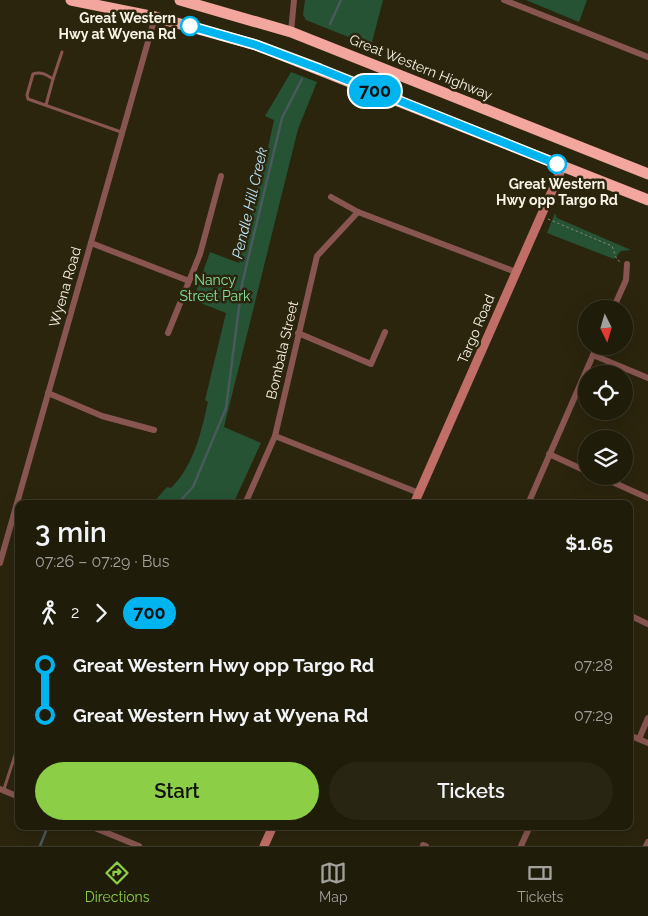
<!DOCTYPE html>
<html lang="en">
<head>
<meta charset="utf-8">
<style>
	:root { --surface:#201c0a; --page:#282513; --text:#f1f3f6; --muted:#a2a19c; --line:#3d3a2b; --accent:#8cce45 }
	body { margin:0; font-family:Raleway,sans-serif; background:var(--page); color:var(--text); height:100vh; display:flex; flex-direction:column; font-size:19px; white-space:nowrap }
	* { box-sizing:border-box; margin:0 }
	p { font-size:16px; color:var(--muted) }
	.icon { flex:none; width:28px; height:28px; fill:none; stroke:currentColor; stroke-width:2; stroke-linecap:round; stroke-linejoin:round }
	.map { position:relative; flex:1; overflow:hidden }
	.sheet { position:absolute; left:15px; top:500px; width:618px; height:330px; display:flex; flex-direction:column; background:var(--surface); border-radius:10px; box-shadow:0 5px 20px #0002,0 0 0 1px var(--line) }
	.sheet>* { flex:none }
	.badge { padding:0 10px; border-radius:16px; font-size:18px; line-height:32px }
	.needle { width:32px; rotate:175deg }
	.controls { position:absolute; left:578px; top:300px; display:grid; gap:10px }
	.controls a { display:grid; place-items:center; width:55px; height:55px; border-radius:50%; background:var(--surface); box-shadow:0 5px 20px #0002,0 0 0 1px var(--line); font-size:25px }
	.map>.badge { position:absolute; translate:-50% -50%; box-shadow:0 0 0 2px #fff }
	.legs { display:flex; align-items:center; gap:8px; height:55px; padding:0 20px; font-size:16px }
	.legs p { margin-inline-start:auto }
	.overview { display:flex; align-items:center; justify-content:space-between; height:85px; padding:0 20px }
	h1 { font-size:28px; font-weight:600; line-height:38px }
	.primary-button { display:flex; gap:10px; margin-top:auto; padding:10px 20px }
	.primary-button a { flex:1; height:58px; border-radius:30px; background:var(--accent); color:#111; font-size:20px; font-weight:600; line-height:58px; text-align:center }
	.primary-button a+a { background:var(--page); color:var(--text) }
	ul { padding:0 20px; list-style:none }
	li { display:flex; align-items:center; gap:18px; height:50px; font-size:19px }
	li i { display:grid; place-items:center; width:8px; height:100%; margin:0 6px; background:currentColor }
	li i::after { content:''; width:12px; height:12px; margin:-6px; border:4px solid; border-radius:50%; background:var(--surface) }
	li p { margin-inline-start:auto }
	li:first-child i { background:linear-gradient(#0000 50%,currentColor 0) }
	li:last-child i { background:linear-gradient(currentColor 50%,#0000 0) }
	.tabs { display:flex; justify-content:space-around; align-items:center; height:70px; border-top:1px solid var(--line); background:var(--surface); font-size:14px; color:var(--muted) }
	.tabs a { display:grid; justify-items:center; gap:2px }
	.tabs .on { color:var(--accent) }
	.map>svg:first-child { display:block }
</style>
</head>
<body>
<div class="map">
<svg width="648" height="846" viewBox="0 0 648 846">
	<rect width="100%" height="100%" fill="#2b250e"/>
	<g fill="#255334">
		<path d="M305,0H383L371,46L306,20L303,15Z"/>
		<path d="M526,0H587L579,22Z"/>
		<path d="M291,72L317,82L298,129L224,427L261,443L233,504H152L167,487L171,488C194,465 201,433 208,402L205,400L226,313L193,300L210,252L239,263L258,185H260L274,120L265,116Z"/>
		<path d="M555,213L557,218L631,250L621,251L614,259L547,233Z"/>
	</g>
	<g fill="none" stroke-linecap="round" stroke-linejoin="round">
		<g stroke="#4a595c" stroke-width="2.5">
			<path d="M330,24L341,0"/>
			<path d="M177,504L193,487L226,408L242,284L282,118L302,79"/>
			<path d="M40,846L48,826"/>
		</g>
		<path stroke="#8b8673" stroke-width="1" stroke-dasharray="2.5 2.5" stroke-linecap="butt" d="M548,219L612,246L617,260L621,262"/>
		<g stroke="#885550" stroke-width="3">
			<path d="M53,79L62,52"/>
			<path d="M46,105L53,79C47,75 41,71 33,74L27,95L28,99L121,132"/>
			<path d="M4,789L19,743"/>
		</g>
		<g stroke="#885550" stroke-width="6">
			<path d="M504,0L648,57"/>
			<path d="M291,32L294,0"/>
			<path d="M331,197L358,212L516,272"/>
			<path d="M91,243L189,281"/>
			<path d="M613,309L626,280L627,264"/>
			<path d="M168,333L200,254L221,176"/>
			<path d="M298,333L371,364L385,332"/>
			<path d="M593,355L648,378"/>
			<path d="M48,393L102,416L154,430"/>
			<path d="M275,436L419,493"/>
			<path d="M549,454L586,471"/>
			<path d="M599,476L648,498"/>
			<path d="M245,504L275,436L317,256L358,212"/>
			<path d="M528,504L597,346"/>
			<path d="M0,563L155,17"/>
			<path d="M629,615L648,624"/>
			<path d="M629,735L648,743"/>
			<path d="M639,739L648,718"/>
			<path d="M0,789L19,797"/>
			<path d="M90,826L139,846"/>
			<path d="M423,845L426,846"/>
			<path d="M521,846L530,826"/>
			<path d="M646,846L648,842"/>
		</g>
		<g stroke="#c06e67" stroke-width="9">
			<path d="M414,504L563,166"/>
			<path d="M264,846L273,826"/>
		</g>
		<g stroke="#f3a69e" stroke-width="11">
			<path d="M71,0L155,17L256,45L648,200"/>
			<path d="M180,0L291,32L648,174"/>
		</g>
	</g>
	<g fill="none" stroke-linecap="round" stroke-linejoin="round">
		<defs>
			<path id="line-1" d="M190,26L256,45L320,69L557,164"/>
		</defs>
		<use href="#line-1" stroke="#fff" stroke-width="11"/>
		<use href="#line-1" stroke="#00b5ef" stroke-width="8"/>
	</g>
	<g fill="#fff" stroke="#00b5ef" stroke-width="2.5">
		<circle cx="190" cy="26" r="9"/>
		<circle cx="557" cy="164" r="9"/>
	</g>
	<g text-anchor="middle" stroke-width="5" stroke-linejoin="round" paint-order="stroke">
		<g font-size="14" font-weight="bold" fill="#f8f4e6" stroke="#2b250e" text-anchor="end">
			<text x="176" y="23">Great Western<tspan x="176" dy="16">Hwy at Wyena Rd</tspan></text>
			<text x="557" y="189" text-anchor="middle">Great Western<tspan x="557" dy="16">Hwy opp Targo Rd</tspan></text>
		</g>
		<g font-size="14" fill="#f8f4e6" stroke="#2b250e">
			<text transform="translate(421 67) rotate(22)" y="5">Great Western Highway</text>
			<text transform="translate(65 287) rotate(-74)" y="5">Wyena Road</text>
			<text transform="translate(476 329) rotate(-67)" y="5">Targo Road</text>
			<text transform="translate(282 350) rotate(-77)" y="5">Bombala Street</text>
		</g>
		<g font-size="14" fill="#86e0a0" stroke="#2b250e">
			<text x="215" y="285">Nancy<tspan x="215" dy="16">Street Park</tspan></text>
		</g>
		<g font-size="15" font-style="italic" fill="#bae3f6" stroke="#2b250e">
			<text transform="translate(250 203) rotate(-77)" y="5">Pendle Hill Creek</text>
		</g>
	</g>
</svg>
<div class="controls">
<a><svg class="needle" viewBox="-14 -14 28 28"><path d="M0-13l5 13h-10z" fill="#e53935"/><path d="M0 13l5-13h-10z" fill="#a2a19c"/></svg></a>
<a><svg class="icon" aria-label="locate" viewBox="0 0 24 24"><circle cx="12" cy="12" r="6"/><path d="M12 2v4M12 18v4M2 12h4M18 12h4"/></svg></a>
<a><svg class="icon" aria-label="layers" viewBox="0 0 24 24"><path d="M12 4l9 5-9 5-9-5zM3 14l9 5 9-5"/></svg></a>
</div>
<b class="badge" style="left:375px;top:91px;background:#00b5ef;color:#111">700</b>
<section class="sheet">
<div class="overview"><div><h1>3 min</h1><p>07:26 – 07:29 · Bus</p></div><b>$1.65</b></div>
<div class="legs"><svg class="icon" aria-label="walk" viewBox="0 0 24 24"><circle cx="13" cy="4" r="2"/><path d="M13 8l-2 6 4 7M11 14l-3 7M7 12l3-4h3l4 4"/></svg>2<svg class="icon" aria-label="forward" viewBox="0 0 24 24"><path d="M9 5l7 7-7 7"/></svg><b class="badge" style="background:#00b5ef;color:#111">700</b></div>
<ul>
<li><i style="color:#00b5ef"></i><b>Great Western Hwy opp Targo Rd</b><p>07:28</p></li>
<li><i style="color:#00b5ef"></i><b>Great Western Hwy at Wyena Rd</b><p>07:29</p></li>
</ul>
<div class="primary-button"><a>Start</a><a>Tickets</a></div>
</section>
</div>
<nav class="tabs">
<a class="on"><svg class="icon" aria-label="directions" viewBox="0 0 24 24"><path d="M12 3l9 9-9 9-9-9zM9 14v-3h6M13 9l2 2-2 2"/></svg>Directions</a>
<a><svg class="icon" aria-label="map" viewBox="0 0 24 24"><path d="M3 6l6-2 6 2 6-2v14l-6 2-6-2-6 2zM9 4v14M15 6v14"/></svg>Map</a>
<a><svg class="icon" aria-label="tickets" viewBox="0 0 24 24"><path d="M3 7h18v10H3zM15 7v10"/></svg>Tickets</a>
</nav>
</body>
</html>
